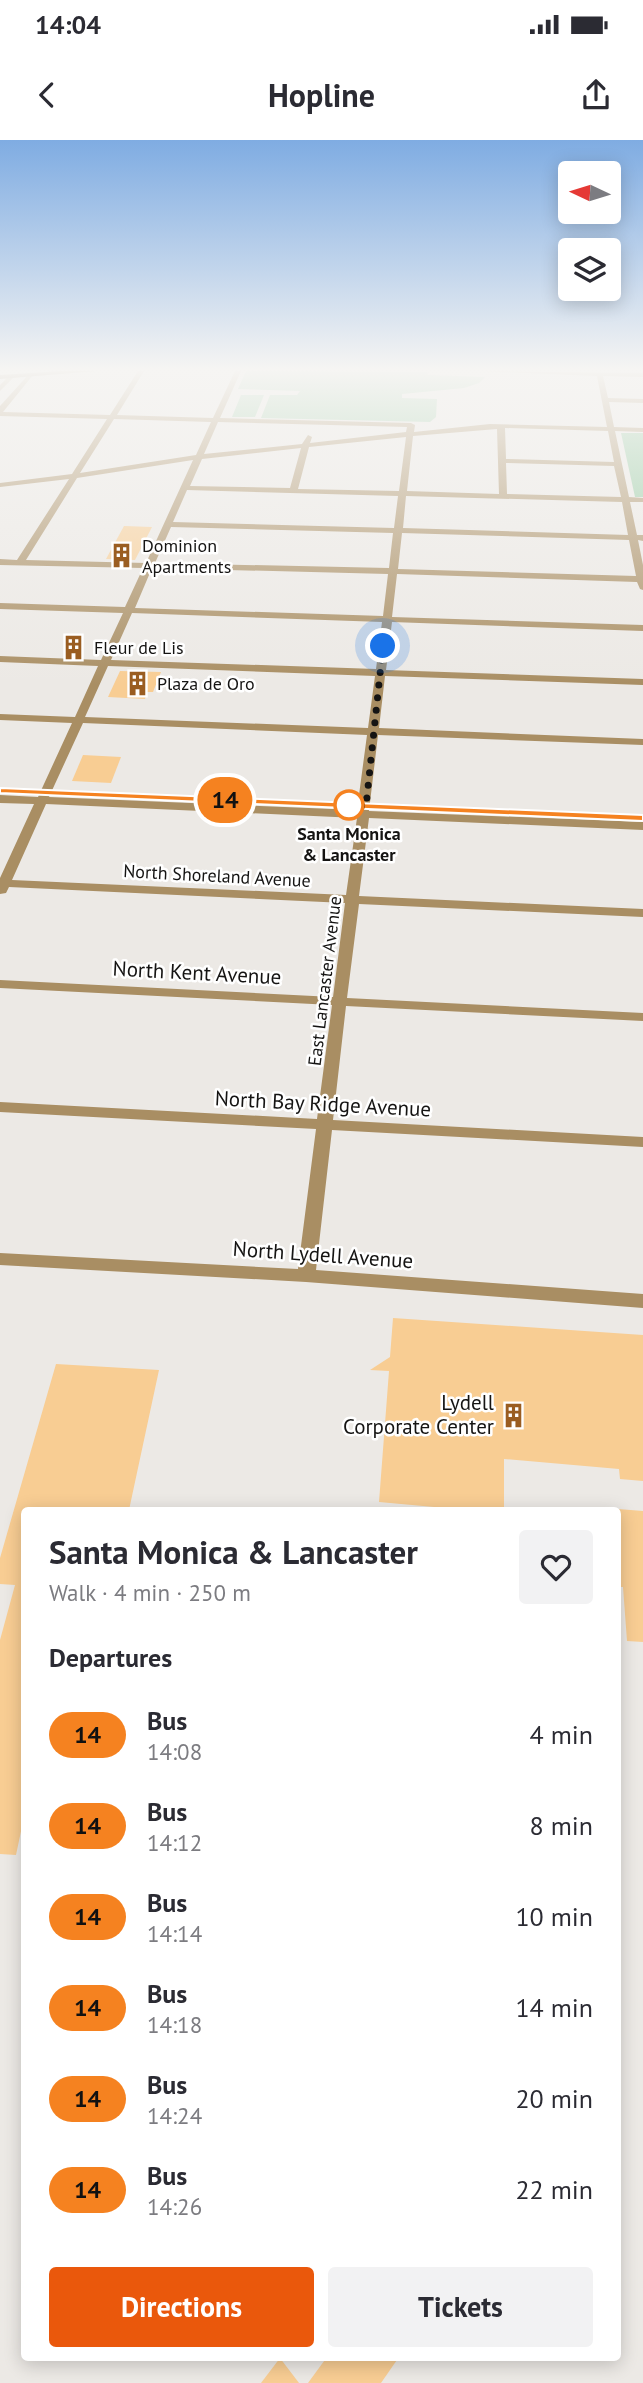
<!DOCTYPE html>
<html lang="en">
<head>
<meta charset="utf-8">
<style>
	:root { --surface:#fff; --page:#f2f2f3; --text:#2b2b33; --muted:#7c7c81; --accent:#ea580c }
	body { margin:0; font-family:"PT Sans",sans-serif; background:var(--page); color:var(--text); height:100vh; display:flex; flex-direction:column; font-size:26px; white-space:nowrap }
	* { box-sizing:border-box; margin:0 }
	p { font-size:23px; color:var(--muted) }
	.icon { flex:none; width:38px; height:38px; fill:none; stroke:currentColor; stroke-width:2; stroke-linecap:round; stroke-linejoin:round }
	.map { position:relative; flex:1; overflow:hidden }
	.details { position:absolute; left:21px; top:1367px; width:600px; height:854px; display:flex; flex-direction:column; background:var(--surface); border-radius:7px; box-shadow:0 4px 18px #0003 }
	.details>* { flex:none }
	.badge { padding:0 14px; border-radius:23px; font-size:24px; line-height:46px }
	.needle { width:46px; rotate:274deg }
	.fabs { position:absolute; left:558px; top:21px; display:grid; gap:14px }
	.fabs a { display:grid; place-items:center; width:63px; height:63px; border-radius:7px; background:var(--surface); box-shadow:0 4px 18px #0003; font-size:35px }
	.you { position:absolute; width:35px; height:35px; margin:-18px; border:5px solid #fff; border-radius:50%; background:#1a73e8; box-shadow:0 0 0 10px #1a73e833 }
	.map>.badge { position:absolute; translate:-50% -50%; box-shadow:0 0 0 4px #fff }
	h2 { padding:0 28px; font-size:26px; line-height:63px }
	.round { display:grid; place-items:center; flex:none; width:74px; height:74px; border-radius:7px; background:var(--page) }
	.summary { display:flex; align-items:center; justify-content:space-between; height:119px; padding:0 28px }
	h1 { font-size:33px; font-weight:800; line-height:52px }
	.cta { display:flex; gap:14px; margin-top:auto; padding:14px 28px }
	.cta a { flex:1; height:80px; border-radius:7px; background:var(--accent); color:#fff; font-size:28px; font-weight:800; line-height:80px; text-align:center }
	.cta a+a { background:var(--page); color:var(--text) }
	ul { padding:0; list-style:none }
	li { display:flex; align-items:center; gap:21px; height:91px; padding:0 28px }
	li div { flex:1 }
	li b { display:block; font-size:26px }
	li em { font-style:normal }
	li .badge { min-width:77px; font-weight:700; text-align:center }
	.status { display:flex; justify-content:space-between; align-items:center; height:49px; padding:0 35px; background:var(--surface); direction:ltr }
	.status svg { height:19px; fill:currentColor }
	header { display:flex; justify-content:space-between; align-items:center; height:91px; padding:0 28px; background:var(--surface); font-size:32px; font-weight:800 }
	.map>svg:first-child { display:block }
</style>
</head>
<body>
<div class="status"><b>14:04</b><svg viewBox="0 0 49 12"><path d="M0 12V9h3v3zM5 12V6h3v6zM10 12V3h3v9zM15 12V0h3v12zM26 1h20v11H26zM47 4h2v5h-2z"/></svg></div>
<header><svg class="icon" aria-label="back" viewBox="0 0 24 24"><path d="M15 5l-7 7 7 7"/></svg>Hopline<svg class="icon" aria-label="share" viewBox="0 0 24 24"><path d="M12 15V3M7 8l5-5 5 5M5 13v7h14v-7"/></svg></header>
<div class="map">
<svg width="643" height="2243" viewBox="0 0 643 2243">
	<rect width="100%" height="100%" fill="#ece9e5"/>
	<g fill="#8dc79b">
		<path d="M246,231L427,232L428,235L485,237L479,243L464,248L402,254V258L437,259L436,277L430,282L261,278L270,255H297L300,251L238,249Z"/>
		<path d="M241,255H264L255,277H232Z"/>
		<path d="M621,293H643V357H635Z"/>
	</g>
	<g fill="#f8cd93">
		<path d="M124,386L152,387L135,420L106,419Z"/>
		<path d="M120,531L161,532L153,552H147L145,559L108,557Z"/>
		<path d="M83,615L121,617L111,643L72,641Z"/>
		<path d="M393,1178L643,1195V1341L620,1339L619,1329L504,1319V1370H445V1368L379,1362L389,1231L370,1230L390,1217Z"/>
		<path d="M56,1224L159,1230L129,1370H24V1677L16,1715L0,1714V1500L15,1445L0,1444V1418Z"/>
		<path d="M618,1369L643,1371V1502L627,1501L623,1447H618Z"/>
		<path d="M327,2217H399L381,2243H308Z"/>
		<path d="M280,2218L299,2243H261Z"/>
	</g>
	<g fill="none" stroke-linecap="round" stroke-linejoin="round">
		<g fill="#a98e63" fill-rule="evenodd">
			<path d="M138,231H144L117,275L213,278L235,231H241L220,278L411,283L415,285L414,292L490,284L607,287L597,236L476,231L643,233V237L603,236L608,258L643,259V263L609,262L614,287L643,288V292L615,291L629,357L643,358V362H630L637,395H643V401L638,400L643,425V450L640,449L637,442L397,434L392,477L643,485V491L392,482L386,530L643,539V545L385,536L379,588L643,599V605L378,595L369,671L643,682V690L369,678L359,756L643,769V777L359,764L347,858L643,873V881L346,866L333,980L643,997V1007L332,990L316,1130L643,1154V1168L306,1142L0,1125V1113L298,1129L316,989L0,972V962L317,979L332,865L0,848V840L333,857L345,763L9,747L6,753L0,754V738L34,664L0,663V655L38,657L72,583L0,580V574L75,577L98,526L0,522V516L101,520L123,473L0,469V463L125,467L143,428L0,425V419L17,420L69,339L0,347V343L72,334L107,279L0,276V266L30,233L33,235L3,272L110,275ZM114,279L211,282L196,315L80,333ZM218,282L407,287L406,292L310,303L312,297L308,295L302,304L204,314ZM505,288L608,291L614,322L506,319ZM497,289L499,354L407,351L413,296ZM406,297L399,351L298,349L309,307ZM301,308L290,348L190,346L202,319ZM193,320L146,423L26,420L77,338ZM506,323L614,326L621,357L507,354ZM187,350L398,356L394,388L173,382ZM406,356L622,362L628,395L403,388ZM171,387L393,393L389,428L155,423ZM402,393L629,400L636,436L398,429ZM152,428L388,434L383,476L135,468ZM132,473L382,482L376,529L111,520ZM108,526L375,536L368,588L85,577ZM83,583L367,595L357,670L49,657ZM46,664L357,678L346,755L12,740Z"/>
			<path d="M9,236L14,237L0,251V245Z"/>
		</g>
		<path fill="#634714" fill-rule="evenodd" d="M62,231H96L0,239V235Z"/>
	</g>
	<linearGradient id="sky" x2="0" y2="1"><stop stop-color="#7face2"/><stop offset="0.42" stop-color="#f6f5f3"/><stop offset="1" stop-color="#f6f5f3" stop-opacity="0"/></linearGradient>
	<rect width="643" height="545" fill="url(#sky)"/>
	<path fill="#f58220" stroke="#fff" stroke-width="2" d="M0,648L643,675V681L0,653Z"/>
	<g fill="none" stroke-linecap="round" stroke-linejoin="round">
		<path stroke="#151413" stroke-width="7" stroke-dasharray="0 12.6" d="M349,665L366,666L383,506"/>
	</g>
	<defs>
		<symbol id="building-bare" viewBox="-9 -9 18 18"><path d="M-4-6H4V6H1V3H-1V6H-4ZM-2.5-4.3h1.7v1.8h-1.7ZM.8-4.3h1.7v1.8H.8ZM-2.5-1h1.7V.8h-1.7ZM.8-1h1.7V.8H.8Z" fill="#9a5d21" stroke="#fff" stroke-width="2.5" paint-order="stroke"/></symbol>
	</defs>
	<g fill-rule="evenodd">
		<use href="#building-bare" x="104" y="398" width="35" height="35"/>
		<use href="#building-bare" x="56" y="490" width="35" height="35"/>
		<use href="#building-bare" x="120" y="526" width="35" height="35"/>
		<use href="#building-bare" x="496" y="1258" width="35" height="35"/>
	</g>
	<circle fill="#fff" stroke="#f58220" stroke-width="3.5" cx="349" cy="665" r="14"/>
	<g text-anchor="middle" stroke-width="5" stroke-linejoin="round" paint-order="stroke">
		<g font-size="18" fill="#151413" stroke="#fff" text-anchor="start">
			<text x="142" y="412">Dominion<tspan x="142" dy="21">Apartments</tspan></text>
			<text x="94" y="514">Fleur de Lis</text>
			<text x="157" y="550">Plaza de Oro</text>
		</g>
		<g font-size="18" font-weight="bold" fill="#151413" stroke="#fff">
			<text x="349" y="700">Santa Monica<tspan x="349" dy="21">&amp; Lancaster</tspan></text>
		</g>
		<g font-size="18" fill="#151413" stroke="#fff">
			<text transform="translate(217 736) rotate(3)" y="6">North Shoreland Avenue</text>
			<text transform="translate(325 841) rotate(-83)" y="6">East Lancaster Avenue</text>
		</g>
		<g font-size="21" fill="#151413" stroke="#fff">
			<text transform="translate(197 833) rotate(3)" y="7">North Kent Avenue</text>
			<text transform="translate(323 964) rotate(3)" y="7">North Bay Ridge Avenue</text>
			<text transform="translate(323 1115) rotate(4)" y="7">North Lydell Avenue</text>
		</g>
		<g font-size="21" fill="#151413" stroke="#fff" text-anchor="end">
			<text x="494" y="1270">Lydell<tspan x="494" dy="24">Corporate Center</tspan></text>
		</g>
	</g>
</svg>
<div class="fabs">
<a><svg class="needle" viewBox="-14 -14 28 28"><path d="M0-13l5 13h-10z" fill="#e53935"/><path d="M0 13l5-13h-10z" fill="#7c7c81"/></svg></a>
<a><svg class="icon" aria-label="layers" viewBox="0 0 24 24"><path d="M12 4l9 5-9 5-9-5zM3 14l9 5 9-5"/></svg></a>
</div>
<div class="you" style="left:383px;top:506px"></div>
<b class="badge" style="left:225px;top:660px;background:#f58220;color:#111">14</b>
<section class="details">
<div class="summary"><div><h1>Santa Monica &amp; Lancaster</h1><p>Walk · 4 min · 250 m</p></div><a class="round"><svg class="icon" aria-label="heart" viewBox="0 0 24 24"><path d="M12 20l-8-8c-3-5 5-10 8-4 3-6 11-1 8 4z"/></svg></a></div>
<h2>Departures</h2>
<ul>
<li><span class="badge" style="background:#f58220;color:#111">14</span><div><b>Bus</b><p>14:08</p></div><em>4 min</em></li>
<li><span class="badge" style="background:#f58220;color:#111">14</span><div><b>Bus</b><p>14:12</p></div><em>8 min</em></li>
<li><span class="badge" style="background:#f58220;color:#111">14</span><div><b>Bus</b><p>14:14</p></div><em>10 min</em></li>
<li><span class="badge" style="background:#f58220;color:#111">14</span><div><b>Bus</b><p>14:18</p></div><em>14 min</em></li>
<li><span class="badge" style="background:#f58220;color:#111">14</span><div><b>Bus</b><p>14:24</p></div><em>20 min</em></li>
<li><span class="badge" style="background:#f58220;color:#111">14</span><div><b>Bus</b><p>14:26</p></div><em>22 min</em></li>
</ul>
<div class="cta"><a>Directions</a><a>Tickets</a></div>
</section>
</div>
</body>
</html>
